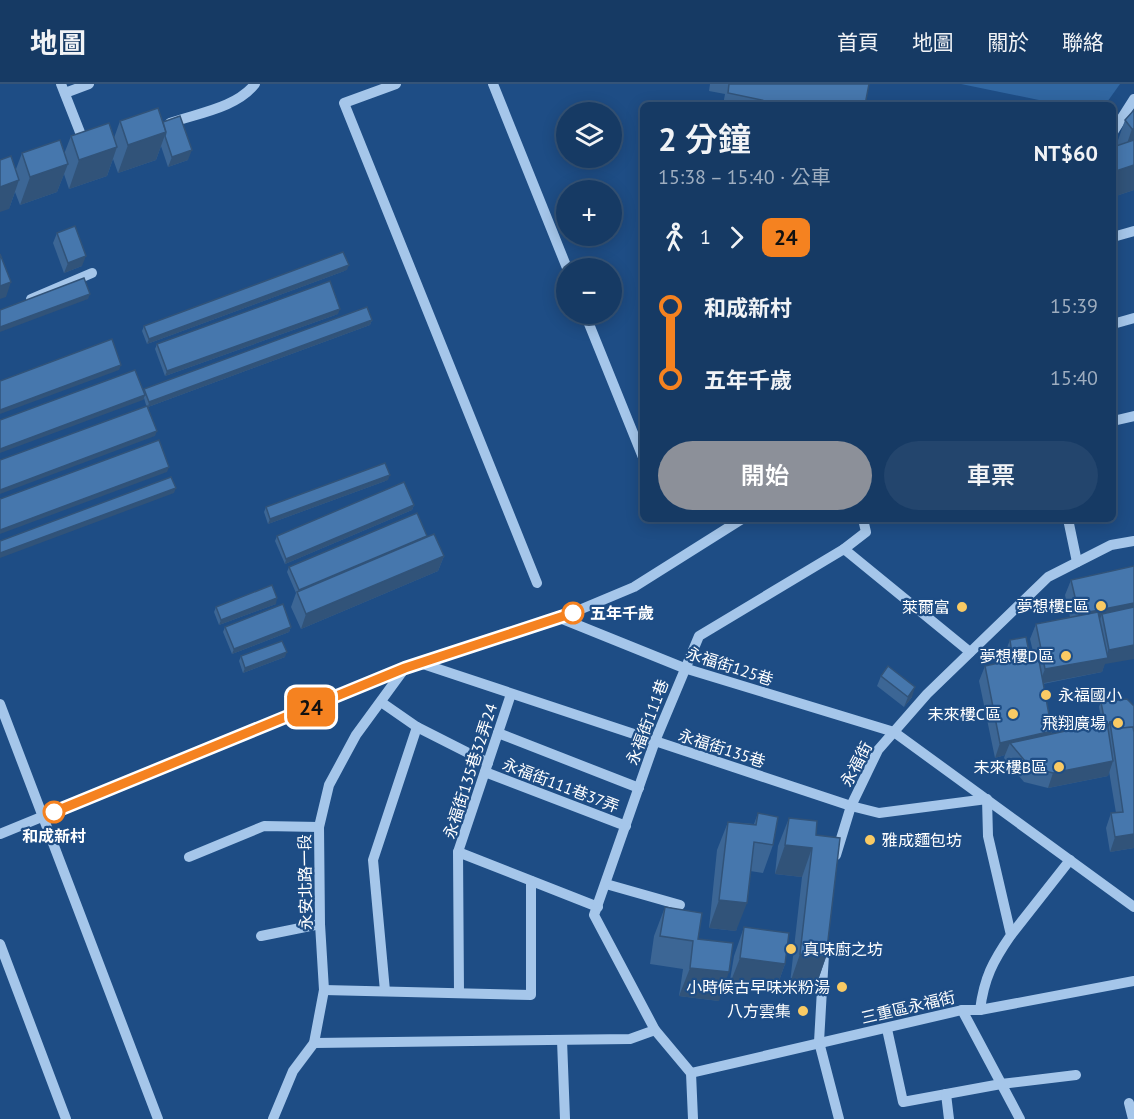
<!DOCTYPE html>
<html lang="zh-TW">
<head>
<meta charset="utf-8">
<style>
	:root { --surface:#163a64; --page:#23456d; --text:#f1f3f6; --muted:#9eadbf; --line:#355478; --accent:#8c9099 }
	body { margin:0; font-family:"PT Sans","Noto Sans TC",sans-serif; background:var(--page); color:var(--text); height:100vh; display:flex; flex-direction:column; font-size:22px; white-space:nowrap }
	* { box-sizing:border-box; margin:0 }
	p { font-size:20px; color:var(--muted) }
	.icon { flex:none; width:33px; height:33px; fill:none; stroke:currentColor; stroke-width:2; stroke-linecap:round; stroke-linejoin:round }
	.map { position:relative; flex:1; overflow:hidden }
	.drawer { position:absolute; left:640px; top:18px; width:476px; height:420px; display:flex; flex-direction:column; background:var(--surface); border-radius:9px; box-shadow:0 3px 15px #0003,0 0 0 2px var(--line) }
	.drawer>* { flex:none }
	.badge { padding:0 12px; border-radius:9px; font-size:21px; line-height:39px }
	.tools { position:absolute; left:556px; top:18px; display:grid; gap:12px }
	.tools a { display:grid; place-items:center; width:66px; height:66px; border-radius:50%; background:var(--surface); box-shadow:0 3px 15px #0003,0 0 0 2px var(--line); font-size:30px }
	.map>.badge { position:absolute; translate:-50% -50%; box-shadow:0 0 0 3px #fff }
	.legs { display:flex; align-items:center; gap:9px; height:66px; padding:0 18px; font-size:20px }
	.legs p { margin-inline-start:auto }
	.overview { display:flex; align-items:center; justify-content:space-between; height:102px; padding:0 18px }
	h1 { font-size:33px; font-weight:600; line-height:45px }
	.action { display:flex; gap:12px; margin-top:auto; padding:12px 18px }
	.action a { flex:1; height:69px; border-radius:36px; background:var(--accent); color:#fff; font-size:24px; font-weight:600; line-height:69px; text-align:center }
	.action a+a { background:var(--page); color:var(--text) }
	ul { padding:0 18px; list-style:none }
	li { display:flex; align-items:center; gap:21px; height:72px; font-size:22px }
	li i { display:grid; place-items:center; width:9px; height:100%; margin:0 8px; background:currentColor }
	li i::after { content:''; width:15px; height:15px; margin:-8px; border:4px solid; border-radius:50%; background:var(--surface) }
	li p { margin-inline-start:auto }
	li:first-child i { background:linear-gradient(#0000 50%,currentColor 0) }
	li:last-child i { background:linear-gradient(currentColor 50%,#0000 0) }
	header { display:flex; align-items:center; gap:36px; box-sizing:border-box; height:84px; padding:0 30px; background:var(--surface); border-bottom:2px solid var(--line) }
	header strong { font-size:28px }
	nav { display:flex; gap:33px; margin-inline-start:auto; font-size:21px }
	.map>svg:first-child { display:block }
</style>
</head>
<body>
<header>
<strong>地圖</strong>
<nav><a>首頁</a><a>地圖</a><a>關於</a><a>聯絡</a></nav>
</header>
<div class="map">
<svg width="1134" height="1035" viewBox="0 0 1134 1035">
	<rect width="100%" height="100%" fill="#1e4d85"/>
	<path fill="#3167a2" d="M961,0H1120L1105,21H1063Z"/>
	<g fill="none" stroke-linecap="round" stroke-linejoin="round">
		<g stroke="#a5c6ea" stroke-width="10">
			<path d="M61,0L85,61"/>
			<path d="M396,0L344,19L537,499"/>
			<path d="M493,0L567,184"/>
			<path d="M65,9L89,0"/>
			<path d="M170,39C198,29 236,24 255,0"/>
			<path d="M1113,48L1134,15"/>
			<path d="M1113,153L1134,147"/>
			<path d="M31,215L92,189"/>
			<path d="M585,230L644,376"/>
			<path d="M1113,240L1134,234"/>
			<path d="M1113,337L1134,332"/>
			<path d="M1068,435L1077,478"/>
			<path d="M844,465L866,448L863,435"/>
			<path d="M560,534L684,584L894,648L1134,823"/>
			<path d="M420,579L851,722L879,729L987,715L988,752L1011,851C993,877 984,894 980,926"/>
			<path d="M511,610L458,768L598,823"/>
			<path d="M381,618L417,643L488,679"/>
			<path d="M0,620L158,1035"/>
			<path d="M498,649L639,704"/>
			<path d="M485,688L626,742"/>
			<path d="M0,750L405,584"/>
			<path d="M458,768L459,909"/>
			<path d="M836,771L851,722L878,666L927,610L1048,493L1111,461L1134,457"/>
			<path d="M189,773L264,742L319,743"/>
			<path d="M606,800L680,821"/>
			<path d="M1011,851L1070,776"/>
			<path d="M261,852L320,840"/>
			<path d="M0,860L66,1035"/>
			<path d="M824,870L819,958L839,1035"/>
			<path d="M324,906L531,911V797"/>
			<path d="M385,907L373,776L417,643"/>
			<path d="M962,926L1020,1035"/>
			<path d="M887,945L903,1018L1001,1000L1076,991"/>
			<path d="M562,956L565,1035"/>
			<path d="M314,959L630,955L655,946"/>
			<path d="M691,989L962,926H980L1134,897"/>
			<path d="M946,1010L949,1035"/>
			<path d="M1129,1019L1133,1035"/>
			<path d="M273,1035L293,987L314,959L324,906L320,840L319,743L329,701L356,651L405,584L560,534L634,503L742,435"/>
			<path d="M693,1035L691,989L655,946L594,831L655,657L699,552L844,465L970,568"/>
		</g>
	</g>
	<g fill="#3c6695">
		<path d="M710,0H869L865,21H723L725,10L709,7Z"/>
		<path d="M1134,26V106L1113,113L1116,62L1125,36Z"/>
		<path d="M120,37L163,38L188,76L168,83L161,62L156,76L118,89L113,75L107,92L69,105L64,90L57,108L20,121L15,108L9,125L16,85L22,69L64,70L71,52L114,54Z"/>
		<path d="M57,149L82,182L64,189L53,159Z"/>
		<path d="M347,186L147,260L142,247L144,242Z"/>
		<path d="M338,230L165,292L155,265L157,260Z"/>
		<path d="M372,236L370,241L148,323L155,352L144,314L143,316L144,305Z"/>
		<path d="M388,396L268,440L264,428L266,423Z"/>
		<path d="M414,421L412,426L285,480L275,457L277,452Z"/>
		<path d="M427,452L444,472L438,487L301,545L291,523L296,509L287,488L289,483Z"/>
		<path d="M1134,482L1102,588L1043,600L1052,647L1051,650L1102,639L1099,623L1101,618L1134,622V764L1110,768L1106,744L1111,729H1116L1109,687L1108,692L1048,704L1024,698L1004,674L1005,671L995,674L979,597L985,582L1005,578L1004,571L1010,556L1030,573L1034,572L1030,555L1036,540L1070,533L1065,511L1071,496Z"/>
		<path d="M276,520L219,541L214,528L216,523Z"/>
		<path d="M225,543H291L289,548L232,570L223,548Z"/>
		<path d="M241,572L285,573L243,589L239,577Z"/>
		<path d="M881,592L912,613L904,623L877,602Z"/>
		<path d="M758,729L773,761L763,789L750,787L736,847L709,844L717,766L728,738L754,740Z"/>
		<path d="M789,734L816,751L826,873L816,902L790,899L802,793L775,790L778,762Z"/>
		<path d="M665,823L698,855L719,917L679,912L683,885L650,880L654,852Z"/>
		<path d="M744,843L785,880L775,908L729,902L734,872Z"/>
	</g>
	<g fill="#315379">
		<path d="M1132,45H1134V70L1122,74Z"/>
		<path d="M166,48L156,76L118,89L128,61Z"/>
		<path d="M117,63L107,92L69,105L79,76Z"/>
		<path d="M192,66L188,76L168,83L172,73Z"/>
		<path d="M68,80L57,108L20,121L30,93Z"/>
		<path d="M1134,81V106L1113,113V88Z"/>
		<path d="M19,96L9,125L0,128V103Z"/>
		<path d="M86,172L82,182L64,189L68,179Z"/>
		<path d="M349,181L347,186L147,260L149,255Z"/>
		<path d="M11,198L6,213L0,215V202Z"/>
		<path d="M90,210L88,215L0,248V243Z"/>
		<path d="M340,225L338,230L165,292L167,287Z"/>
		<path d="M372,236L370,241L148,323L149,318Z"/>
		<path d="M121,281L119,286L0,330V326Z"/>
		<path d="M145,311L143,316L0,369V365Z"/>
		<path d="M157,347L155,352L0,410V406Z"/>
		<path d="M169,383L167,388L0,450V446Z"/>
		<path d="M390,391L388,396L268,440L270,435Z"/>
		<path d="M176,404L174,409L0,474V469Z"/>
		<path d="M414,421L412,426L285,480L286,475Z"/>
		<path d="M444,472L438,487L301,545L306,530Z"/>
		<path d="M277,514L276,520L219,541L221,536Z"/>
		<path d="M1134,519V533L1102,530L1098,540L1073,545L1079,530Z"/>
		<path d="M291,543L289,548L232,570L234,565Z"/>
		<path d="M1134,561V575L1105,580L1102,588L1039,600L1045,585L1106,574L1109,566Z"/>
		<path d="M287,568L285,573L243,589L245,584Z"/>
		<path d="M915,603L912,613L904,623L908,613Z"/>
		<path d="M1052,647L1047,662L1010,659L1005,671L995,674L1000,659Z"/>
		<path d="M1113,677L1108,692L1048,704L1053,689Z"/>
		<path d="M1134,750V764L1110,768L1115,753Z"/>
		<path d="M785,761L812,764L802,793L775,790Z"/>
		<path d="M719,816L747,819L736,847L709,844Z"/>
		<path d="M800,870L826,873L816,902L790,899Z"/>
		<path d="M740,874L785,880L775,908L729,902Z"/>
		<path d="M690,884L729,888L719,917L679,912Z"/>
	</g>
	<g fill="#4677ad" stroke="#315379" stroke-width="1.5">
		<path d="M729,0H869L865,21H785L728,9Z"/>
		<path d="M158,24L166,48L128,61L120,37Z"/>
		<path d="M1134,26V45H1132L1125,36Z"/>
		<path d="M180,32L192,66L172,73L165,52L166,48L163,38Z"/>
		<path d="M109,39L117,63L79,76L71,52Z"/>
		<path d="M60,56L68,80L30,93L22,69Z"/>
		<path d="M1134,56V81L1113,88V63Z"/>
		<path d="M11,72L19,96L0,103V76Z"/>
		<path d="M75,142L86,172L68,179L57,149Z"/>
		<path d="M343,168L349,181L149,255L144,242Z"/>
		<path d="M0,170L11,198L0,202Z"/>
		<path d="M84,194L90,210L0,243V226Z"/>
		<path d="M330,197L340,225L167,287L157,260Z"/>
		<path d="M367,223L372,236L149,318L144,305Z"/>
		<path d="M112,255L121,281L0,326V297Z"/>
		<path d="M135,286L145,311L0,365V336Z"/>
		<path d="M147,322L157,347L0,406V376Z"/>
		<path d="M159,356L169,383L0,446V415Z"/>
		<path d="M385,379L390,391L270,435L266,423Z"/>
		<path d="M171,393L176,404L0,469V457Z"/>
		<path d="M404,398L414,421L286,475L277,452Z"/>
		<path d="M417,429L427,452L299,506L289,483Z"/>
		<path d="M434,450L444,472L306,530L297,508Z"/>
		<path d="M1134,482V519L1079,530L1071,496Z"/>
		<path d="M272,501L277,514L221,536L216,523Z"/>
		<path d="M283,520L291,543L234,565L225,543Z"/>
		<path d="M1134,523V561L1109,566L1102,530Z"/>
		<path d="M1098,528L1108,574L1045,585L1036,540Z"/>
		<path d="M1026,553L1030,573L1038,571L1052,647L1000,659L985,582L1013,576L1010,556Z"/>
		<path d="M282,557L287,568L245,584L241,572Z"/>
		<path d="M888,582L915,603L908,613L881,592Z"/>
		<path d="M1127,615L1134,622V648L1133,643L1122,644L1121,636L1110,638L1108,642L1107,638L1105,639L1101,618Z"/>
		<path d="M1121,636L1122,644L1133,643L1134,648V750L1115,753L1111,729L1123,728L1110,638Z"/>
		<path d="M1107,638L1113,677L1053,689L1030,683L1010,659Z"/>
		<path d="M758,729L778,733L773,761L754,758L747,819L719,816L728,738L756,741Z"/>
		<path d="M789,734L817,737L816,751L840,754L826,873L800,870L812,764L785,761Z"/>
		<path d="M665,823L702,829L698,855L733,859L729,888L690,884L693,857L660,852Z"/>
		<path d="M744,843L789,849L785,880L740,874Z"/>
	</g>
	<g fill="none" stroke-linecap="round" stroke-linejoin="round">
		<defs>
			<path id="line-1" d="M54,728L405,584L573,529"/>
		</defs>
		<use href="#line-1" stroke="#fff" stroke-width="14"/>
		<use href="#line-1" stroke="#f58220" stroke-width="9"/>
	</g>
	<g fill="#f9ca64" stroke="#1e4d85" stroke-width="2">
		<circle cx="1101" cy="522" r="6"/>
		<circle cx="962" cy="523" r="6"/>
		<circle cx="1066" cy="572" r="6"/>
		<circle cx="1046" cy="611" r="6"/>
		<circle cx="1013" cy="630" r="6"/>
		<circle cx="1118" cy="639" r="6"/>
		<circle cx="1059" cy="683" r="6"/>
		<circle cx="870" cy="756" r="6"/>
		<circle cx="791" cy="865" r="6"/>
		<circle cx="842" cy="903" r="6"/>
		<circle cx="803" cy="927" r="6"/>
	</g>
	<g fill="#fff" stroke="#f58220" stroke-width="3">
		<circle cx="573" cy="529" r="10"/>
		<circle cx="54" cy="728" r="10"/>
	</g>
	<g text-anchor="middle" stroke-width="4.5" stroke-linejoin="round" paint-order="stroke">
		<g font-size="16" fill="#fff" stroke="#1e4d85" text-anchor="end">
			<text x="1089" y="528">夢想樓E區</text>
			<text x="950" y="529">萊爾富</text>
			<text x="1054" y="578">夢想樓D區</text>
			<text x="1058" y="617" text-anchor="start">永福國小</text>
			<text x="1001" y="636">未來樓C區</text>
			<text x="1106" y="645">飛翔廣場</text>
			<text x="1047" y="689">未來樓B區</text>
			<text x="882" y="762" text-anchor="start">雅成麵包坊</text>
			<text x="803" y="871" text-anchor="start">真味廚之坊</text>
			<text x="830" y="909">小時候古早味米粉湯</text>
			<text x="791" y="933">八方雲集</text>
		</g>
		<g font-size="16" font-weight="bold" fill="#fff" stroke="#1e4d85" text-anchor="start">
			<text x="590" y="535">五年千歲</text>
			<text x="54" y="758" text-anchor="middle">和成新村</text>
		</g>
		<g font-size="16" fill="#fff" stroke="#1e4d85">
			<text transform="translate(730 582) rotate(18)" y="6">永福街125巷</text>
			<text transform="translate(647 638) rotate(-69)" y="6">永福街111巷</text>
			<text transform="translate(722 664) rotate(18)" y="6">永福街135巷</text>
			<text transform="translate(856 680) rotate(-62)" y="6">永福街</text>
			<text transform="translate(470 687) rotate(-72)" y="6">永福街135巷32弄24</text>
			<text transform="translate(561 701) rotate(21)" y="6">永福街111巷37弄</text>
			<text transform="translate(305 798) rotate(-91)" y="6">永安北路一段</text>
			<text transform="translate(908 923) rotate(-13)" y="6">三重區永福街</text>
		</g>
	</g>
</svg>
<div class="tools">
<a><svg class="icon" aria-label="layers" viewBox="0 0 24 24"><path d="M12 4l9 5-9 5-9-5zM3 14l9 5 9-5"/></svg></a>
<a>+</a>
<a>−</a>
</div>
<b class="badge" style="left:311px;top:623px;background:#f58220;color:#111">24</b>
<section class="drawer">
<div class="overview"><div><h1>2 分鐘</h1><p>15:38 – 15:40 · 公車</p></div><b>NT$60</b></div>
<div class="legs"><svg class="icon" aria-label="walk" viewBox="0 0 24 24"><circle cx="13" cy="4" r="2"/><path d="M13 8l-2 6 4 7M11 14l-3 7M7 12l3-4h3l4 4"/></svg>1<svg class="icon" aria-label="forward" viewBox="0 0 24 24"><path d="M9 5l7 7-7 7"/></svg><b class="badge" style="background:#f58220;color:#111">24</b></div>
<ul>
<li><i style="color:#f58220"></i><b>和成新村</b><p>15:39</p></li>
<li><i style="color:#f58220"></i><b>五年千歲</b><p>15:40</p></li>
</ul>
<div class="action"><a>開始</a><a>車票</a></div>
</section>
</div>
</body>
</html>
